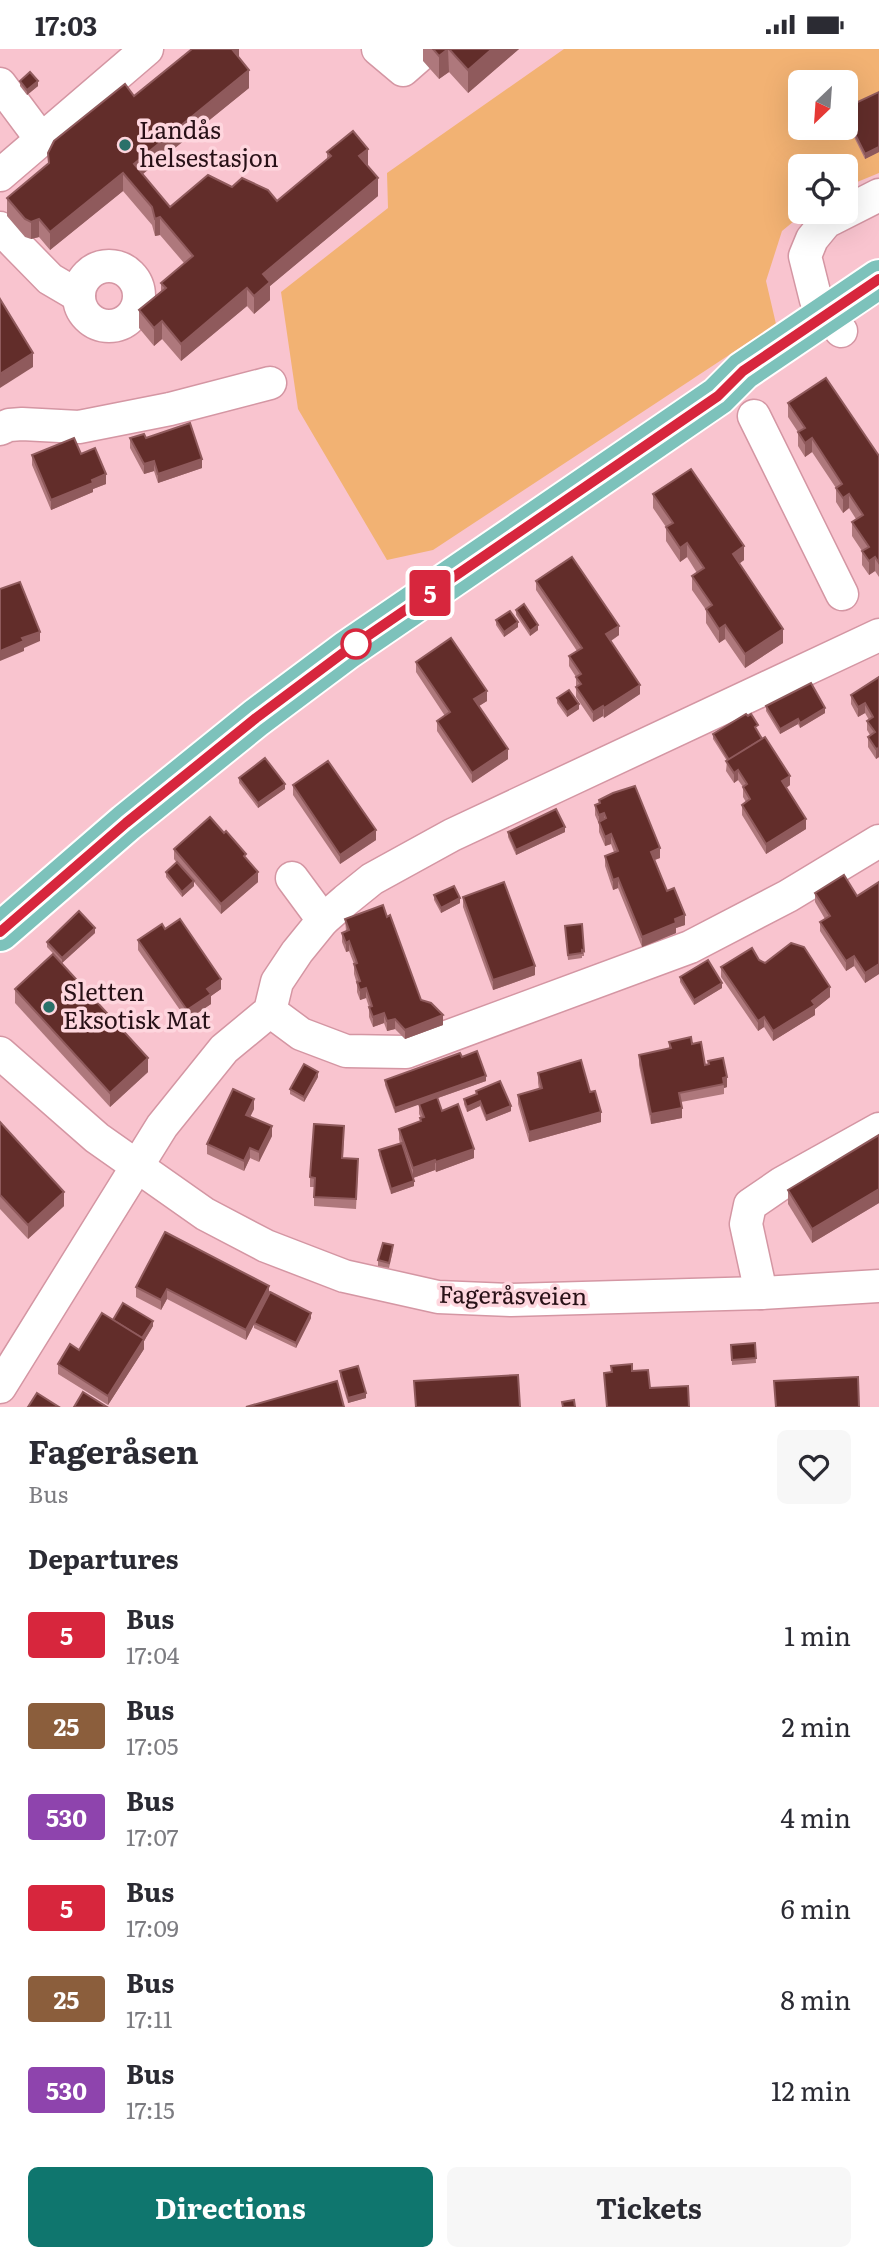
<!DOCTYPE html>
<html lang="en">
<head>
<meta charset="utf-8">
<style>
	:root { --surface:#fff; --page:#f7f7f7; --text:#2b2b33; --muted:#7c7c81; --accent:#0f766e }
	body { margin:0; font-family:Literata,serif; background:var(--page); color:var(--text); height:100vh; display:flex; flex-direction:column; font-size:26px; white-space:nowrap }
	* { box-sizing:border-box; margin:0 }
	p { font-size:23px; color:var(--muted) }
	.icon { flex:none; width:38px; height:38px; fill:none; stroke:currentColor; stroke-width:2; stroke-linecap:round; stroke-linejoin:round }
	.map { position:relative; height:1358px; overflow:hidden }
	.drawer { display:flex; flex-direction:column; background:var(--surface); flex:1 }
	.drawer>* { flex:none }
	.badge { padding:0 14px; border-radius:5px; font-size:24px; line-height:46px }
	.needle { width:46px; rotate:205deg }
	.tools { position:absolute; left:788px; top:21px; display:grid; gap:14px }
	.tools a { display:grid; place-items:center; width:70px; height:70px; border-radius:10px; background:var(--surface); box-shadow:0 7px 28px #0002; font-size:35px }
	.map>.badge { position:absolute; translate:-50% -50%; box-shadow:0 0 0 4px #fff }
	h2 { padding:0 28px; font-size:26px; line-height:63px }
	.round { display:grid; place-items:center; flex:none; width:74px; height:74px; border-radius:10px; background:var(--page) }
	.head { display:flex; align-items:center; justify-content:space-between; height:119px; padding:0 28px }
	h1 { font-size:33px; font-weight:700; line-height:52px }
	.cta { display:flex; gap:14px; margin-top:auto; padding:14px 28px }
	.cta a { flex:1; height:80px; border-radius:10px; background:var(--accent); color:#fff; font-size:28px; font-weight:700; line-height:80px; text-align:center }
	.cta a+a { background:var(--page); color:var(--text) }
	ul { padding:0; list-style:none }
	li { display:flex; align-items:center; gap:21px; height:91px; padding:0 28px }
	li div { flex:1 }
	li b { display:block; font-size:26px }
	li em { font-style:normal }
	li .badge { min-width:77px; font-weight:700; text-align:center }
	.status { display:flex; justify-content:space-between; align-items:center; height:49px; padding:0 35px; background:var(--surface); direction:ltr }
	.status svg { height:19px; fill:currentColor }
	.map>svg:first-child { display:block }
</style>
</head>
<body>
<div class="status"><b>17:03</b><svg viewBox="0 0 49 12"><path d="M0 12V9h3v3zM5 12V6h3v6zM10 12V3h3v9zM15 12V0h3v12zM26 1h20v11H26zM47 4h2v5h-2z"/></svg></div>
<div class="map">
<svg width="879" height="1358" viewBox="0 0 879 1358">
	<rect width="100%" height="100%" fill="#f9c4cf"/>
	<path fill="#f2b273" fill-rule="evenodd" d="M564,0H879V124L845,138V117H800V163H805L782,182L766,232L776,275L433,501L387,511L298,360L281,243L388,159L387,124ZM800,33H845V79H800Z"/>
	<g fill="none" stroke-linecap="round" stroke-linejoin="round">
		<defs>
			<g id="minor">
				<path d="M378,0L403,21L427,0"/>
				<path d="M0,35L41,90"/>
				<path d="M0,126L147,0"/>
				<path d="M0,179L50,230L79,247"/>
				<circle cx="109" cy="247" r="30"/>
				<path d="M841,282L816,251L805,207L812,190L826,173L879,146"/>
				<path d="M754,367L842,545"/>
				<path d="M0,380L9,376L22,375L79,378L170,360L270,334"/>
				<path d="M292,829L323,871"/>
				<path d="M270,962L301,985L346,1002L406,1003L690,898L788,847L879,792"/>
				<path d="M0,1004L97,1089L205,1165L266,1197L344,1227L438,1248L511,1251L761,1244L879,1237"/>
				<path d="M761,1244L746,1175L750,1156L782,1134L879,1080"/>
				<path d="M0,1338L162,1077L224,1000L270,962L277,933L297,903L323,871L346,851L372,830L452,786L879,586"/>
			</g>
			<path id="major" d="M0,883L126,774L256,669L347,601L718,347L743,322L879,230"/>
		</defs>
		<use href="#minor" stroke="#d496a3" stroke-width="35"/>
		<use href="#major" stroke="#fff" stroke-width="42"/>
		<use href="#minor" stroke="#fff" stroke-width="32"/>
		<use href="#major" stroke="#7dc2bb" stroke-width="38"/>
	</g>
	<g fill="#ae787c">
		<path d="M239,0V9L249,39L143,125L170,158L232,138L277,152L327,110V103L368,117L378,147L270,237V251L254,265L247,257L181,312L162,290L154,297L139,279V261L161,242V234L184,214L160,186L155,187L152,176L123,142L50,201L39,188L31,190L25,188L7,167V149L48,115V104L134,47Z"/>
		<path d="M423,0H519L468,44L449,23L439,30L423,12Z"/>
		<path d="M20,32L38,37L27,46L20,37Z"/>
		<path d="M879,43V103L865,110L845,70V59Z"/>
		<path d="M788,354L879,407V528L875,522L869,526L862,516V502L852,487V473L856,470L849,459L843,464L836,453V439L812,403L805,408L798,397V383L788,368Z"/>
		<path d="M130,389H146L202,419L158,434L154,422L144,425L130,399Z"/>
		<path d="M81,405L106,435L93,440V443L51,461L32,416V406Z"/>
		<path d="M653,445L744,511L739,515L783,594L745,619L725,590L719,594L706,574V561L692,541V527L697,524L687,508L680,513L666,492V478L653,459Z"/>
		<path d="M536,532L619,586L611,592L640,645L604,669L603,667L593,673L576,648V628L569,617V607L577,602L536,541Z"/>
		<path d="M516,561L538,581L530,587L516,566Z"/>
		<path d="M496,571L518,578L504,588L496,576Z"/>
		<path d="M416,613L487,652L479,657L508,710L472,734L437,682V672L445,667L416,623Z"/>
		<path d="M879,628V708L876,710L868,698V688L870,686L867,681V672L869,671L865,664L858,668L851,655V646Z"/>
		<path d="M557,649L579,660L567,668L557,654Z"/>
		<path d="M766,657L825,664L800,679L798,675L780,685L766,662Z"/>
		<path d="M758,681L757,682L790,736L786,739L806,780L766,805L742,766V756L746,753L743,748V738L738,731L734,734L726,722L727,712L713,690V685Z"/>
		<path d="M239,729L285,740L258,759L239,734Z"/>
		<path d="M293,736L376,791L340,815L293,746Z"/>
		<path d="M599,751L660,809L655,811L667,842L685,876L676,879V884L642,898L618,839L613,841L605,817V807L614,803L611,795L605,797L599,783V775L595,766V756L599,755Z"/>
		<path d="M508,783H565L516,806L508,788Z"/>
		<path d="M174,800L246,810L258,833L221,865L194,833V837L182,848L166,828V823L177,814L174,810Z"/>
		<path d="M879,833V925L865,934L854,917L846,922L820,882V873L825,870L815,853V844L857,847Z"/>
		<path d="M434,846L460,854L441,864L434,851Z"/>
		<path d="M463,848L535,926L493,941L463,858Z"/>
		<path d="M345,870L421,951L443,976L405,990L395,980L387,982L384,974L373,978L369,968V958L366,949L360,951L357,943V935L354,925V915L349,902L346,903L342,893V884L346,882Z"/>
		<path d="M565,877L584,902V907H582V909L568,911Z"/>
		<path d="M165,880L221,940L211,947V955L187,971L138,901V891Z"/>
		<path d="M95,884L62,914L47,898V893Z"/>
		<path d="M759,911L830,948L815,960V966L773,992L764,978L758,982L721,928V918Z"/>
		<path d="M680,928L722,939L694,956L680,933Z"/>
		<path d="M15,940L148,1023L110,1058L15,954Z"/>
		<path d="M669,993L692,995L705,1016L708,1015V1012L727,1038L724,1039V1045L681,1053L682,1069L651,1075L639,1016V1006L669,1000Z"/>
		<path d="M462,1008L486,1032L438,1049L442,1062L474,1109L436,1123L435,1121L413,1129L414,1137L391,1145L379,1106V1101L400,1095L399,1090V1080L420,1072L421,1069L419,1065V1055L395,1064L385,1036V1031Z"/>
		<path d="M538,1024L590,1043L601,1073L529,1093L518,1055V1046L539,1040L538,1034Z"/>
		<path d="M318,1028L304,1053L290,1045V1040Z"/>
		<path d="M476,1042L511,1062L486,1072L480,1057L467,1063L464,1055V1050L476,1045Z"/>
		<path d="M254,1060L250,1068L272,1087L259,1113L250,1109L244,1122L207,1105V1095Z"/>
		<path d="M0,1073L64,1157L28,1190L0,1160Z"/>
		<path d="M879,1086V1154L812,1194L788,1155V1141Z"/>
		<path d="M344,1087L343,1109L358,1120L356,1160L314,1157V1138H310V1128Z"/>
		<path d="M393,1201L389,1219L378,1217V1211Z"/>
		<path d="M136,1238L269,1244L311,1269L296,1299L254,1279V1275L246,1291L167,1250L161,1261L136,1248Z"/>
		<path d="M113,1271L153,1277L144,1292V1300L108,1356L58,1325V1315L79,1301Z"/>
		<path d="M755,1294L756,1314L732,1316L731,1296Z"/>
		<path d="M340,1322L366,1349L348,1354L340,1327Z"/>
	</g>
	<g fill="#8f5a5c">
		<path d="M230,0H239V9Z"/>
		<path d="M448,0L449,23L439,30V7Z"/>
		<path d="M492,0H519L468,44V21Z"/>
		<path d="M249,21V39L134,132V115Z"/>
		<path d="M38,32V37L27,46V41Z"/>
		<path d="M879,98V103L865,110V105Z"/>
		<path d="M368,100V118L359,107Z"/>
		<path d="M123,124V142L50,201V183Z"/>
		<path d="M378,129V147L270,237V251L254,265V247L263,225Z"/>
		<path d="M160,168V186L155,187V170Z"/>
		<path d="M39,170V188L31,190V173Z"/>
		<path d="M247,239V257L181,312V295Z"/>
		<path d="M162,272V290L154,297V279Z"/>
		<path d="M33,304V318L0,339V325Z"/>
		<path d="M812,389V403L805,408V394Z"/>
		<path d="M202,410V419L158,434V425Z"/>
		<path d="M154,412V422L144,425V415Z"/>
		<path d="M106,425V435L93,440V443L51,461V451L92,431Z"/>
		<path d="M849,445V459L843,464V449Z"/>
		<path d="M687,494V508L680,513V499Z"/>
		<path d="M744,497V511L733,519V505Z"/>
		<path d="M875,508V522L869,526V512Z"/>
		<path d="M518,573V578L504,588V583Z"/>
		<path d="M538,576V581L530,587V582Z"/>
		<path d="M725,576V590L719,594V580Z"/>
		<path d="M619,577V586L606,595V585Z"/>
		<path d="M783,580V594L745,619V605Z"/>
		<path d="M40,583V592L24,599V602L0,612V602L22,589Z"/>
		<path d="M640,636V645L604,669V659Z"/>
		<path d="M487,642V652L474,660V650Z"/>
		<path d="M865,654V664L858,668V658Z"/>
		<path d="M579,655V660L567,668V663Z"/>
		<path d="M603,657V667L593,673V663Z"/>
		<path d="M825,659V664L800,679V674Z"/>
		<path d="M798,670V675L780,685V680Z"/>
		<path d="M879,699V708L876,710V700Z"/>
		<path d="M508,700V710L472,734V724Z"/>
		<path d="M738,721V731L734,734V724Z"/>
		<path d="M790,727V736L782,742V732Z"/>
		<path d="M285,735V740L258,759V754Z"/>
		<path d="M604,764V774L599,776V766Z"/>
		<path d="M806,770V780L766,805V795Z"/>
		<path d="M565,778V783L516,806V801Z"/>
		<path d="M376,781V791L340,815V806Z"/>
		<path d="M611,785V795L605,797V788Z"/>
		<path d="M660,799V809L651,812V803Z"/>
		<path d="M258,823V833L221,865V855Z"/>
		<path d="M618,829V839L613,841V831Z"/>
		<path d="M194,832V837L182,848V843Z"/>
		<path d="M460,849V854L441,864V859Z"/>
		<path d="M685,866V876L676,879V884L642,898V888L675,870Z"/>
		<path d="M95,879V884L62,914V909Z"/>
		<path d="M349,892V902L346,903V894Z"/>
		<path d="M854,907V917L846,922V912Z"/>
		<path d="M879,915V925L865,934V924Z"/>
		<path d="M535,917V926L493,941V931Z"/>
		<path d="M221,930V940L211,947V955L187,971V961L207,940Z"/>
		<path d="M722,934V939L694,956V951Z"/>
		<path d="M830,938V948L815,960V966L773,992V982Z"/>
		<path d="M366,939V949L360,951V941Z"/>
		<path d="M384,964V974L373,978V968Z"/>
		<path d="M443,966V976L405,990V981Z"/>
		<path d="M764,968V978L758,982V972Z"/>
		<path d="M395,970V980L387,982V972Z"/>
		<path d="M148,1009V1023L110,1058V1044Z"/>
		<path d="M318,1023V1028L304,1053V1048Z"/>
		<path d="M486,1027V1032L395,1064V1059Z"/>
		<path d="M727,1028V1038L724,1039L723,1029Z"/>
		<path d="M254,1050V1060L246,1076V1066Z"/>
		<path d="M480,1052V1057L467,1063V1058Z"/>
		<path d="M511,1057V1062L486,1072V1067Z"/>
		<path d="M682,1059V1069L651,1075V1065Z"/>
		<path d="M601,1063V1073L529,1093V1083Z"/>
		<path d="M272,1077V1087L259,1113V1103Z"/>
		<path d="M250,1099V1109L244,1122V1112Z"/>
		<path d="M474,1100V1109L436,1123V1113Z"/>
		<path d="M435,1111V1121L413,1129V1119Z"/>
		<path d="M414,1132V1137L391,1145V1140Z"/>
		<path d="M879,1140V1154L812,1194V1180Z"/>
		<path d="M64,1143V1157L28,1190V1176Z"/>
		<path d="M269,1237V1247L246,1291V1281Z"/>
		<path d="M167,1240V1250L161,1261V1251Z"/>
		<path d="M311,1264V1269L296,1299V1294Z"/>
		<path d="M153,1272V1277L144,1292V1300L108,1356V1347Z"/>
		<path d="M366,1344V1349L348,1354V1349Z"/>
	</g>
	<g fill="#622d2a" stroke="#8f5a5c" stroke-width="2">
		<path d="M192,0H232L249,21L134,115L170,158L208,126L232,138L242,129L268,141L277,152L331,107L327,103L353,82L368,100L359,107L378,129L263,225L270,233L254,247L247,239L181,295L162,272L154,279L139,261L166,239L161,234L193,207L160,168L155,170L152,158L123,124L50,183L39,170L31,173L25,170L7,149L49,114L48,104L54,92L125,35L134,47Z"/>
		<path d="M433,0H448L439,7Z"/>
		<path d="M449,0H492L468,21Z"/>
		<path d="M30,23L38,32L27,41L20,32Z"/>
		<path d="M879,43V98L865,105L845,65V59Z"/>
		<path d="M0,250L33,304L0,325Z"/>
		<path d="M826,329L879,407V514L875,508L869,512L862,502L869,498L852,473L863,466L849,445L843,449L836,439L842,435L812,389L805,394L798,383L805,379L788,354Z"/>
		<path d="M190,374L202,410L158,425L154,412L144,415L130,389L144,385L146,389Z"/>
		<path d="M74,389L81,405L95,399L106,425L92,431L93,434L51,451L32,406Z"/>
		<path d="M691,420L744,497L733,505L783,580L745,605L725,576L719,580L706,560L712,556L692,527L704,519L687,494L680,499L666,478L673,474L653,445Z"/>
		<path d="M572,508L619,577L606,585L640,636L604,659L603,657L593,663L576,638L581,635L576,628L581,625L569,607L582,599L536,532Z"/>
		<path d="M20,533L40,583L22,589L24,592L0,602V540Z"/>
		<path d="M524,555L538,576L530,582L516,561Z"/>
		<path d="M510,562L518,573L504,583L496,571Z"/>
		<path d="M451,589L487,642L474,650L508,700L472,724L437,672L450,663L416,613Z"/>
		<path d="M879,628V699L876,700L868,688L875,683L867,672L873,668L865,654L858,658L851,646Z"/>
		<path d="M811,634L825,659L800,674L798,670L780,680L766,657Z"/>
		<path d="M569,641L579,655L567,663L557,649Z"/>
		<path d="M746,665L748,667L751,665L758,676L755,678L762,690L729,711L713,685Z"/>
		<path d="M765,688L790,727L782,732L806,770L766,795L742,756L750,750L743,738L747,735L738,721L734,724L726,712Z"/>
		<path d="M265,709L285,735L258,754L239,729Z"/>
		<path d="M328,712L376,781L340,806L293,736Z"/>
		<path d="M635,737L660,799L651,803L667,842L674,839L685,866L675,870L676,874L642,888L618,829L613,831L605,807L618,802L611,785L605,788L599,773L606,769L604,764L599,766L595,756L600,754L599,751L613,744Z"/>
		<path d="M556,760L565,778L516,801L508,783Z"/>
		<path d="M210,768L224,784L226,782L246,805L244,807L258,823L221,855L174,800Z"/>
		<path d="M177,813L194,832L182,843L166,823Z"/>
		<path d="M844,826L857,847L879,833V915L865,924L854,907L846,912L820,873L830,867L815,844Z"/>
		<path d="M504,833L535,917L493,931L463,848Z"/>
		<path d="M454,837L460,849L441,859L434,846Z"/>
		<path d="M383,856L387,868L390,866L421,951L431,954L443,966L405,981L395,970L387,972L384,964L373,968L369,958L372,957L366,939L360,941L357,933L360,932L354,915L357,914L356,911L349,892L346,894L342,884L349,881L345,870Z"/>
		<path d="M79,862L95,879L62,909L47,893Z"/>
		<path d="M180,870L221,930L207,940L211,945L187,961L138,891L162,875L165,880Z"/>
		<path d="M582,875L584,902L582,901V904L568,906L565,877Z"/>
		<path d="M791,894L804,898L830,938L812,952L815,956L773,982L764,968L758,972L721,918L752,899L759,911L765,914Z"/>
		<path d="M53,905L148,1009L110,1044L15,940Z"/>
		<path d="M708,911L722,934L694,951L680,928Z"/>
		<path d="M691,988L692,995L701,993L705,1016L709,1015L708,1012L723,1009L727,1028L723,1029L724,1035L679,1044L682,1059L651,1065L639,1006L671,999L669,993Z"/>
		<path d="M477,1002L486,1027L395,1059L385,1031L460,1004L462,1008Z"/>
		<path d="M581,1011L590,1043L595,1042L601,1063L529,1083L518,1046L542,1039L538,1024Z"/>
		<path d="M304,1015L318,1023L304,1048L290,1040Z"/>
		<path d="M500,1032L511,1057L486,1067L480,1052L467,1058L464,1050L477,1045L476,1042Z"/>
		<path d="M233,1040L254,1050L246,1066L272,1077L259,1103L250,1099L244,1112L207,1095Z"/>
		<path d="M437,1048L442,1062L458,1055L474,1100L436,1113L435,1111L413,1119L399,1080L421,1072L420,1069L424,1068L419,1055Z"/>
		<path d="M0,1073L64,1143L28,1176L0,1146Z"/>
		<path d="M314,1075L344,1077L342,1109L358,1110L356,1150L314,1148L315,1129L310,1128Z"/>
		<path d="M879,1086V1140L812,1180L788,1141Z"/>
		<path d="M402,1094L414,1132L391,1140L379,1101Z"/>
		<path d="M165,1183L269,1237L246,1281L167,1240L161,1251L136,1238Z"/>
		<path d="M383,1194L393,1196L389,1214L378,1211Z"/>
		<path d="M270,1243L311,1264L296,1294L254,1274Z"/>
		<path d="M123,1254L153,1272L142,1289L113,1271Z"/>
		<path d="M102,1264L144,1290L108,1347L58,1315L70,1295L79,1301Z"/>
		<path d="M755,1294L756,1309L732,1311L731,1296Z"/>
		<path d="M632,1315V1322L648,1321L650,1339L688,1337L689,1358H607L604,1324L612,1323L611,1317Z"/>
		<path d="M358,1317L366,1344L348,1349L340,1322Z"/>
		<path d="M518,1326L520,1358H416L414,1332Z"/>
		<path d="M858,1328L859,1358H776L774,1332Z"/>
		<path d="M337,1332L344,1358H246Z"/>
		<path d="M83,1343L107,1358H74Z"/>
		<path d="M37,1344L59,1358H28Z"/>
		<path d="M574,1351L575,1358H563L562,1353Z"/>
	</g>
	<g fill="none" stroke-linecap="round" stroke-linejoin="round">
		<defs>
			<path id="line" d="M0,883L126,774L256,669L347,601L718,347L743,322L879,230"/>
		</defs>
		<use href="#line" stroke="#fff" stroke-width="16"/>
		<use href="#line" stroke="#d7263d" stroke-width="10"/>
	</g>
	<g fill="#2a7169" stroke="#fed6de" stroke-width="2.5">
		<circle cx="125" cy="96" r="7"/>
		<circle cx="49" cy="958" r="7"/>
	</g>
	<circle fill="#fff" stroke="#d7263d" stroke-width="3.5" cx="356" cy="595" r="14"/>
	<g text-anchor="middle" stroke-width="7" stroke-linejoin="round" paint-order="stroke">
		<g font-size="24" fill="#281117" stroke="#fed6de" text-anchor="start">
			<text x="139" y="90">Landås<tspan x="139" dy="28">helsestasjon</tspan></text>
			<text x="63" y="952">Sletten<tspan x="63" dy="28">Eksotisk Mat</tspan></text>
		</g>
		<g font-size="24" fill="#281117" stroke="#fed6de">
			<text transform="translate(513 1247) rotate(1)" y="8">Fageråsveien</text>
		</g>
	</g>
</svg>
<div class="tools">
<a><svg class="needle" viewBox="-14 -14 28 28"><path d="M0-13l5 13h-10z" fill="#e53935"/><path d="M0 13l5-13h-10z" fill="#7c7c81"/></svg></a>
<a><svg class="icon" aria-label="locate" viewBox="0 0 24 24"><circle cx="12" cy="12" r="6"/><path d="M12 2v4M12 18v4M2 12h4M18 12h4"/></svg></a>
</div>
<b class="badge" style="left:430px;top:544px;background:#d7263d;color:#fff">5</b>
</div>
<section class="drawer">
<div class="head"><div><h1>Fageråsen</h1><p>Bus</p></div><a class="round"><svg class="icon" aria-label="heart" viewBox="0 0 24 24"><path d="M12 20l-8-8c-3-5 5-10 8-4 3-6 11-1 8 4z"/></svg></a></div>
<h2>Departures</h2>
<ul>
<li><span class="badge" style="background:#d7263d;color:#fff">5</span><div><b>Bus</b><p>17:04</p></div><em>1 min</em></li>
<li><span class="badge" style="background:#8b5e3c;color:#fff">25</span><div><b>Bus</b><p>17:05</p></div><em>2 min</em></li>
<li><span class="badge" style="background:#8e44ad;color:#fff">530</span><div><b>Bus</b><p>17:07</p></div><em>4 min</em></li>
<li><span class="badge" style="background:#d7263d;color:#fff">5</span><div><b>Bus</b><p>17:09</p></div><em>6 min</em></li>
<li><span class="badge" style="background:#8b5e3c;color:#fff">25</span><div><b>Bus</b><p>17:11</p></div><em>8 min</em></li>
<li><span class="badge" style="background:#8e44ad;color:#fff">530</span><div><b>Bus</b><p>17:15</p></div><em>12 min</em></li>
</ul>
<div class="cta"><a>Directions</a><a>Tickets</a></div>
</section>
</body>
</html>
